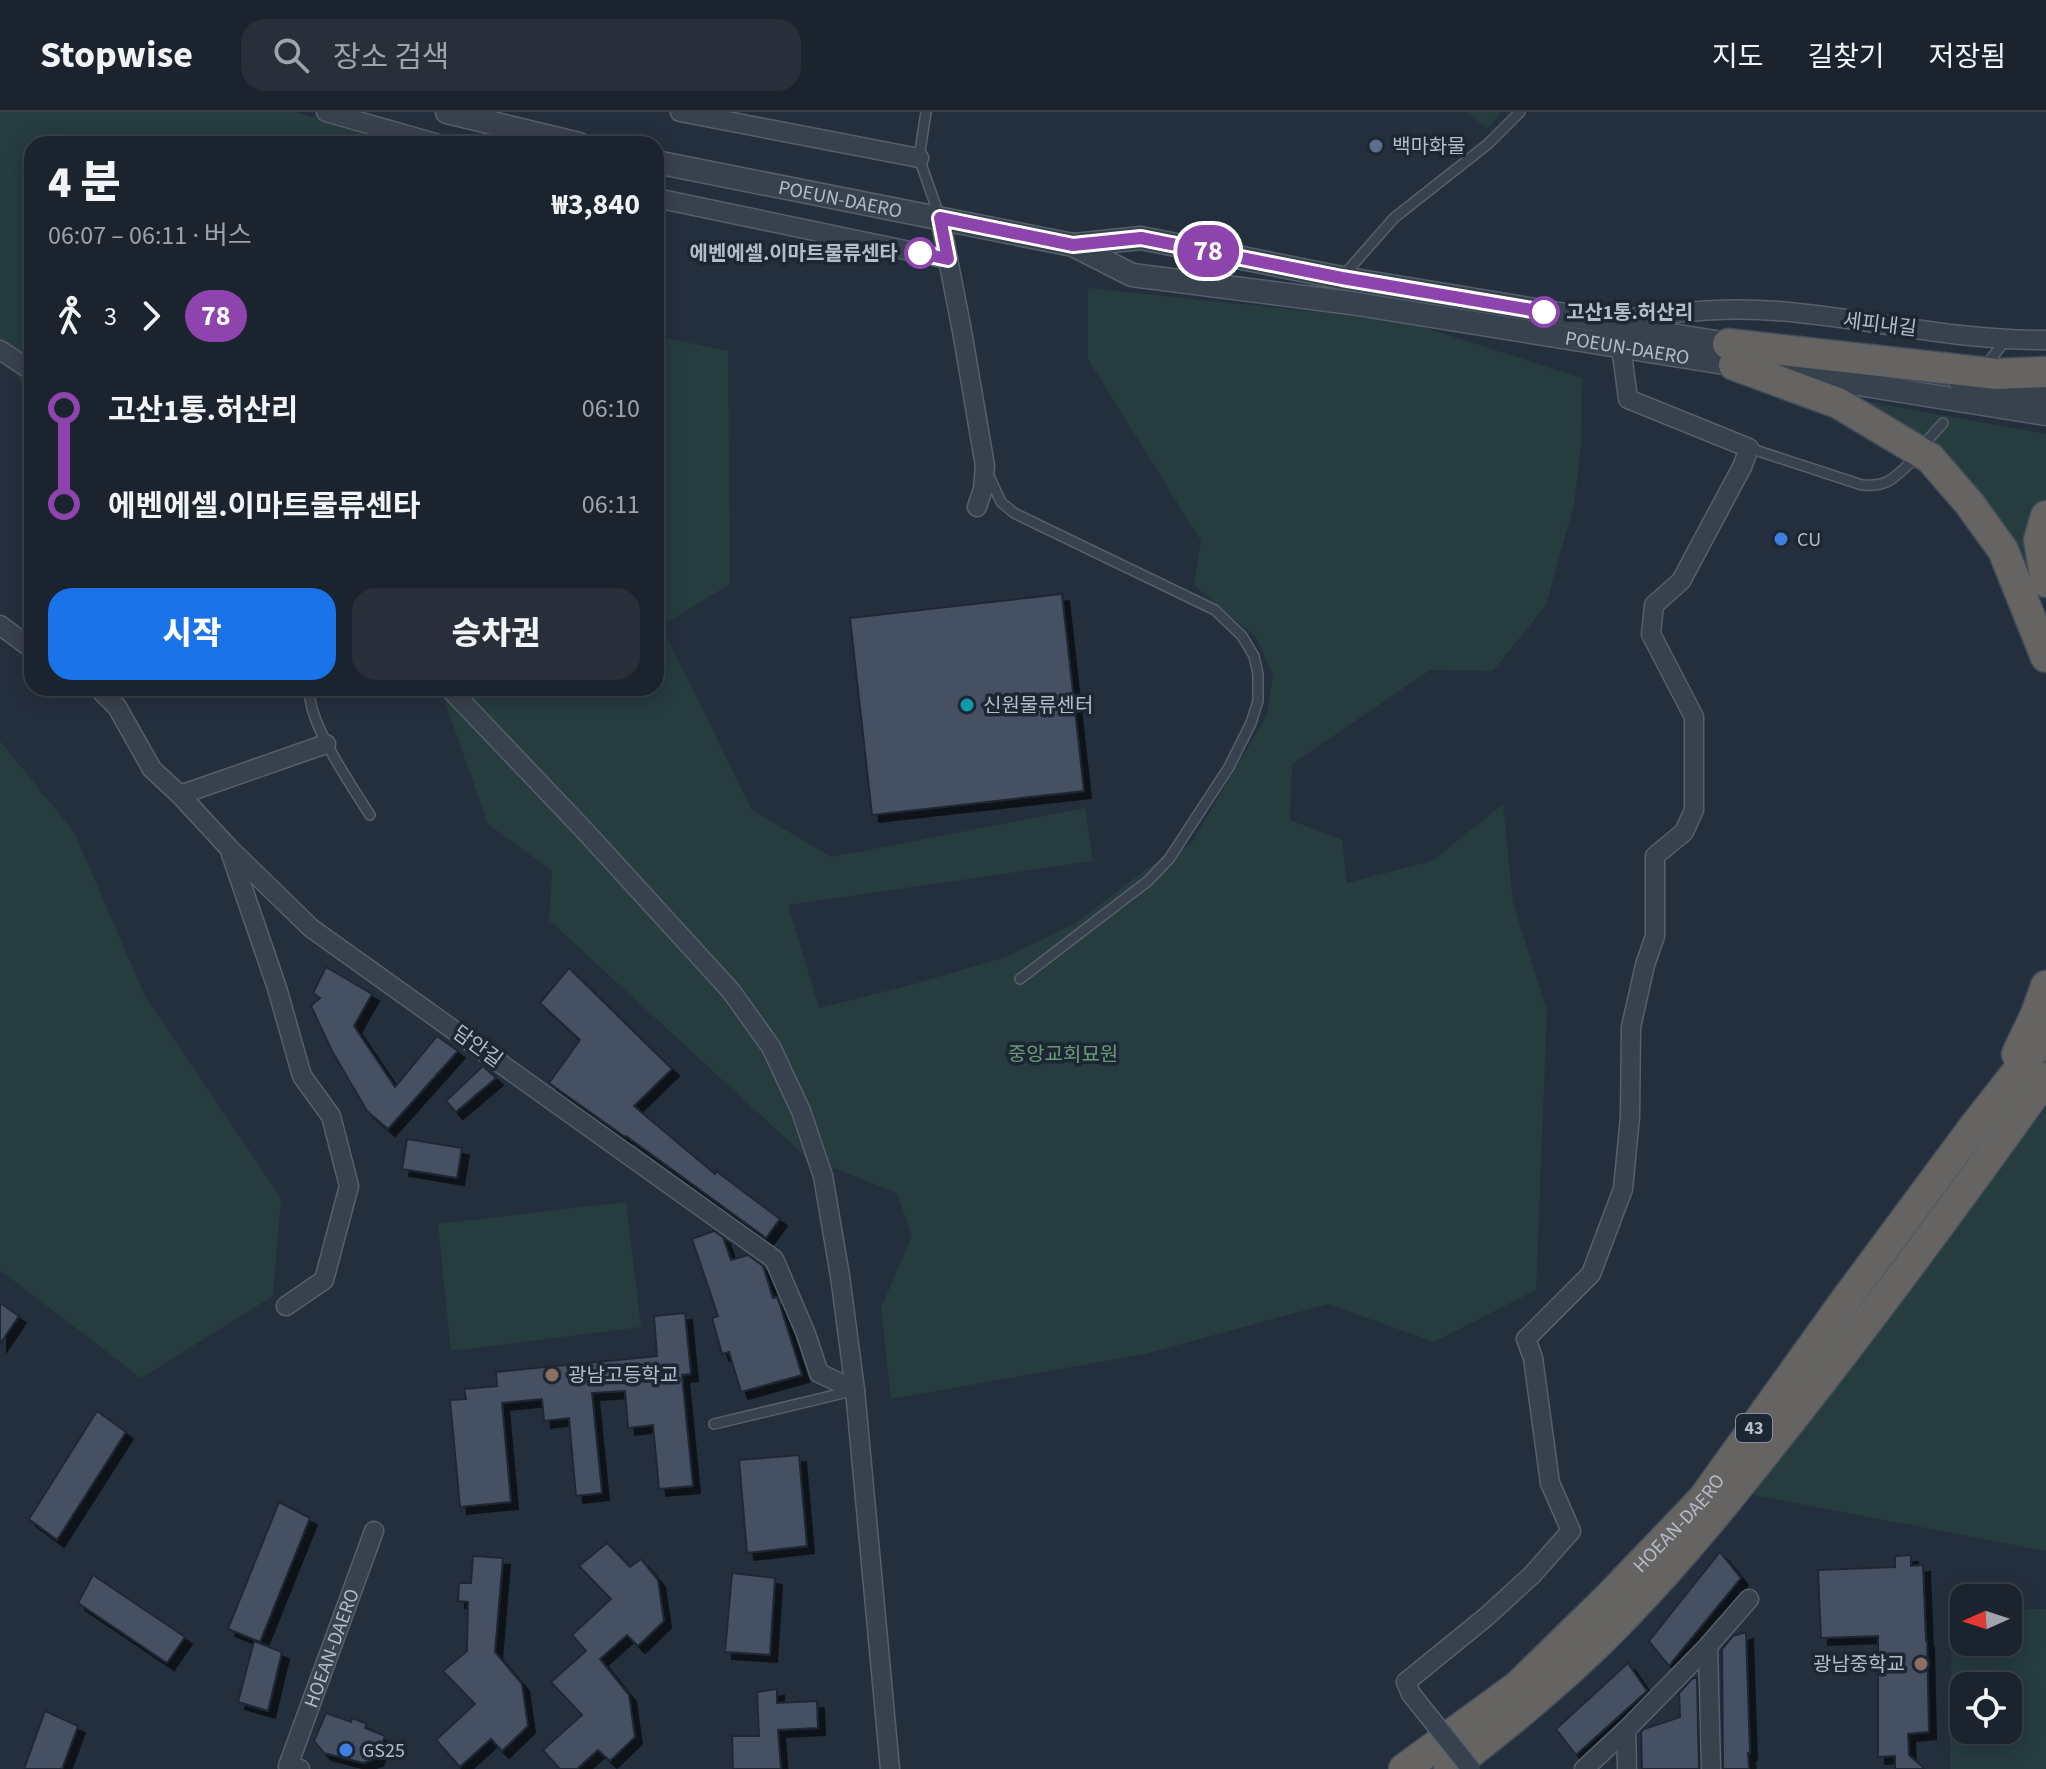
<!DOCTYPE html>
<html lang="ko">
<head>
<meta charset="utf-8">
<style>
	:root { --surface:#1b232e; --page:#282f3a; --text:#f1f3f6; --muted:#a0a4aa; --line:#39404a; --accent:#1a73e8 }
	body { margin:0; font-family:"Source Sans 3","Noto Sans KR",sans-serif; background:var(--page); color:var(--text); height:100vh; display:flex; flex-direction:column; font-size:30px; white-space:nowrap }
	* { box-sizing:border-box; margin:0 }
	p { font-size:26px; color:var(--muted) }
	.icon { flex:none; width:44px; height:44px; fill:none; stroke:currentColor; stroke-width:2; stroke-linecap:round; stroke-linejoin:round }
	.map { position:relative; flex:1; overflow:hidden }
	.drawer { position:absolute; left:24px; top:24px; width:640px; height:560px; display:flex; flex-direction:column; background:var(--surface); border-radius:24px; box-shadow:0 4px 20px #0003,0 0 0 2px var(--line) }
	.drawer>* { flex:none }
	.badge { padding:0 16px; border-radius:26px; font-size:28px; line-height:52px }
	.needle { width:52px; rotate:267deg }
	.tools { position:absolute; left:1950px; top:1472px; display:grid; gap:16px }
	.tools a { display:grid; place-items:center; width:72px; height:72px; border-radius:16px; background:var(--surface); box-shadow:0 4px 20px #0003,0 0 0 2px var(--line); font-size:40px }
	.map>.badge { position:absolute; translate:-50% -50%; box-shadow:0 0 0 4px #fff }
	.legs { display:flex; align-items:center; gap:12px; height:88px; padding:0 24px; font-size:26px }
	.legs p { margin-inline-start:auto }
	.overview { display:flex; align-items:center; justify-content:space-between; height:136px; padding:0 24px }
	h1 { font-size:44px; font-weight:800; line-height:60px }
	.button { display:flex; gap:16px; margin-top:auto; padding:16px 24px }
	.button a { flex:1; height:92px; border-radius:24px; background:var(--accent); color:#fff; font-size:32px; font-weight:800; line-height:92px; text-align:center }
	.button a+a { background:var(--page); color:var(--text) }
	ul { padding:0 24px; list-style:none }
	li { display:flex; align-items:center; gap:28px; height:96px; font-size:30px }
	li i { display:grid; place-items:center; width:12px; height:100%; margin:0 10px; background:currentColor }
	li i::after { content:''; width:20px; height:20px; margin:-10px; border:6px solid; border-radius:50%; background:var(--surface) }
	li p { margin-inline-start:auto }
	li:first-child i { background:linear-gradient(#0000 50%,currentColor 0) }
	li:last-child i { background:linear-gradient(currentColor 50%,#0000 0) }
	header { display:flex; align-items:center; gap:48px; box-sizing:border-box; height:112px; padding:0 40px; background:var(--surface); border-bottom:2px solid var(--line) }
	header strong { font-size:38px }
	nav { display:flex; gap:44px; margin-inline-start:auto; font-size:28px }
	.search { width:560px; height:72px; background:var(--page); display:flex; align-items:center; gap:20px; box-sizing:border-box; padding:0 28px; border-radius:24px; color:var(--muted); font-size:30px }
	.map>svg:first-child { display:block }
</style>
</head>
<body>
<header>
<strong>Stopwise</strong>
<div class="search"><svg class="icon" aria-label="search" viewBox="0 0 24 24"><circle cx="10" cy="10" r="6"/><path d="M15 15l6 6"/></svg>장소 검색</div>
<nav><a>지도</a><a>길찾기</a><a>저장됨</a></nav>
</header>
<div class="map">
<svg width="2046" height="1657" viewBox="0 0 2046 1657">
	<defs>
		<filter id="shadow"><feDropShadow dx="7" dy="7" stdDeviation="0" flood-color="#0009"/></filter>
	</defs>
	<rect width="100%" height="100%" fill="#242f3e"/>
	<g fill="#263c3f" fill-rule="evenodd">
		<path d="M0,0H295L389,27L399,32H32V289L0,235Z"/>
		<path d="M1467,0H1501L1487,17Z"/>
		<path d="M1088,176L1404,209L1582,266L1581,335L1574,392L1546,493L1493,559L1430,558L1292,652L1290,708L1342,728L1347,771L1432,749L1503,692L1513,791L1547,899L1536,1178L1434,1230L1328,1192L1145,1242L891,1287L881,1196L912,1124L897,1081L806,1045L549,808L552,759L488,712L441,579L437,576H656V224L728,239L730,472L661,514L752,698L831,745L1085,696L1093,749L788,793L819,896L914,872L1006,845L1076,811L1149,755L1190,733L1267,603L1273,563L1256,525L1194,473L1201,429L1088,247Z"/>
		<path d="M1848,286L2046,322V386L2040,396L2031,462L2046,502V517L1999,423Z"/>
		<path d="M0,629L74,720L145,884L281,1086L273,1184L141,1266L0,1158Z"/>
		<path d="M2046,996V1439L1748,1382Z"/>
		<path d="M626,1090L641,1215L451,1239L438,1112Z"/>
		<path d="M1952,1496H1964V1530H2008V1497H2046V1657H1950ZM1964,1574H2008V1618H1964Z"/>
	</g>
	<g fill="#455162" stroke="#1f2835" stroke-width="2" filter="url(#shadow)">
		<path d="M1062,482L1084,679L872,703L850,506Z"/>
		<path d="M326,855L372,882L354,914L395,975L437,924L458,939L388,1017L367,999L332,939L311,894L320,886L313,881Z"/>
		<path d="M569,856L672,957L634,994L715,1062L716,1059L780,1107L766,1126L626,1024L625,1025L549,971L580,928L540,891Z"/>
		<path d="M483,954L496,966L456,1000L446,989Z"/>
		<path d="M407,1027L462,1036L457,1066L402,1057Z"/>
		<path d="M714,1119L723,1125L731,1148L748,1143L763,1154L773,1186L777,1185L780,1193L802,1263L741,1280L729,1240L722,1242L712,1206L718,1204L692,1127Z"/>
		<path d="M0,1191L19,1204L0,1232Z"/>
		<path d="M685,1201L691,1262L682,1263L693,1374L659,1377L653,1313L628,1316L625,1279L592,1281L602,1381L576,1384L569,1306L544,1309L542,1287L502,1291L511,1390L460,1395L450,1288L466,1287L464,1277L497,1274L496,1260L657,1244L654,1204Z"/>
		<path d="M97,1299L126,1320L57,1428L29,1407Z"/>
		<path d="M799,1343L807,1434L747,1441L739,1348Z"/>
		<path d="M279,1390L310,1406L260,1530L228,1517Z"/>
		<path d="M607,1431L630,1455L641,1447L658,1468L664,1509L638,1534L627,1523L600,1547L629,1583L635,1625L610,1649L598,1638L577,1657H560L543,1638L582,1603L551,1570L586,1539L572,1523L611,1487L579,1454Z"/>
		<path d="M1720,1440L1741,1466L1669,1554L1649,1529Z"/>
		<path d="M1911,1443V1454L1923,1453L1926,1529H1927L1929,1620L1908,1622L1909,1643L1925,1657H1895V1644L1878,1645V1524L1821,1526L1818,1458L1895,1455V1444Z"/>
		<path d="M473,1444L503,1446L495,1540L522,1572L528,1614L502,1639L491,1627L460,1655L436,1628L475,1592L443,1559L467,1539L468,1490L458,1489L459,1471H471Z"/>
		<path d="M732,1461L775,1466L770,1543L725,1540Z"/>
		<path d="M93,1463L185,1525L167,1551L78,1491Z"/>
		<path d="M1746,1520L1750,1641H1748L1749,1657H1723L1722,1537L1733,1524Z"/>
		<path d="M254,1529L282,1540L268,1599L238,1590Z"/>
		<path d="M1628,1551L1647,1579L1576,1643L1556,1617Z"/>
		<path d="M1693,1566H1697L1699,1657H1642L1641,1620L1644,1617L1680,1605L1679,1581Z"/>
		<path d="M777,1577V1591L817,1589L818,1616L778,1618L781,1657H733L732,1624H759L757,1580Z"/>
		<path d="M45,1599L78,1614L62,1657H24Z"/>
		<path d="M326,1601L351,1610L352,1606L367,1612L365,1616L385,1624L376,1647L363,1651L324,1641L314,1629Z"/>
	</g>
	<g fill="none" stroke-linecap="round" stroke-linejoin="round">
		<defs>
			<g id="service">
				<path d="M926,0L919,46L939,103"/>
				<path d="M1344,163L1394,106L1488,32L1520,0"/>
				<path d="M1987,252L2005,229"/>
				<path d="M1926,330L1943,311"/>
				<path d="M1749,336L1862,373C1887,375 1893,367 1910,351"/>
				<path d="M989,364L1001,390L1014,401L1215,498L1242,524L1254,544L1258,562V589L1251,611L1229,655L1169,747L1148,769L1020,867"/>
				<path d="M310,576C305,607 353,676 370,703"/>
				<path d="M714,1312L852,1279"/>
			</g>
			<g id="minor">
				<path d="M326,0L439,32"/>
				<path d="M680,0L919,46"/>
				<path d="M656,86L948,147"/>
				<path d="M940,106L962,219L985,354L983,377L977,395"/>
				<path d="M1611,208C1667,202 1721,194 1777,199C1867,206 1956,229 2046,228"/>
				<path d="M0,238L32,259"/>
				<path d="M0,513L32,537"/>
				<path d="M98,576L117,595L152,657L180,683L229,736L311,816L774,1147L806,1222L819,1261L855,1278"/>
				<path d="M449,576L584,718L731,879L771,935L801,999L823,1064L840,1164L855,1278L890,1657"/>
				<path d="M180,683L326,632"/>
				<path d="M230,739L277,876L302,964L331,1004L349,1074L324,1168L286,1194"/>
				<path d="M1708,1534L1711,1657"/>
				<path d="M1411,1582L1406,1570L1486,1505L1532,1463L1571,1419L1550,1371L1533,1246L1526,1227L1591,1162L1623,1077L1630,1005L1631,915L1645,853L1655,824V744L1684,720L1694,698V605L1651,522L1654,493L1681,469L1742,355L1749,336L1628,287L1621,234"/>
				<path id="s1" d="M300,1657L288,1654L374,1419"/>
				<path d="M1584,1657L1626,1618"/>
				<path d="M1627,1657L1626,1618L1708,1534L1749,1487"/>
			</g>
			<g id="tertiary">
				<path d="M447,0L579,32"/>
				<path id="s2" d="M656,50L1073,133L1132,163L1351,191L1749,255"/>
				<path d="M1074,133L1141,126L1342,166L1602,209L1639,218L1742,234"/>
				<path d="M1783,260L2046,302"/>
				<path d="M1961,271L2046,286"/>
			</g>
			<g id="trunk">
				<path d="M1728,232L1997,262L2046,260"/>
				<path d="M1734,253L1838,291L1930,346L1969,391L2003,438L2046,545"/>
				<path d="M2046,404L2039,428L2046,470"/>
				<path d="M2017,942L2036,902L2046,874"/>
				<path id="s3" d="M1404,1657L1518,1574L1611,1483L1703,1387L1842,1193L1973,1016L2046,923"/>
				<path d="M1449,1657C1511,1610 1573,1559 1627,1502C1684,1443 1734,1380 1784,1317C1875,1202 1961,1085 2046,966"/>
			</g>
		</defs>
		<use href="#service" stroke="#565f6c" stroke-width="12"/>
		<use href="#minor" stroke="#565f6c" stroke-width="21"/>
		<use href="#tertiary" stroke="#565f6c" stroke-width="25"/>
		<use href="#trunk" stroke="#434c59" stroke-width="33"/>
		<use href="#service" stroke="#38414e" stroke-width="9"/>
		<use href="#minor" stroke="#38414e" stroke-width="18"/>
		<use href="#tertiary" stroke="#38414e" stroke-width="22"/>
		<use href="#trunk" stroke="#656462" stroke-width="30"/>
		<defs>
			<path id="minor-bridge" d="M1411,1582L1471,1657"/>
		</defs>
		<use href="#minor-bridge" stroke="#565f6c" stroke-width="21" stroke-linecap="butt"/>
		<use href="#minor-bridge" stroke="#38414e" stroke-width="18"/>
	</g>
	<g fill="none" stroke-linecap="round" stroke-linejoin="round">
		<defs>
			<path id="line-1" d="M920,141L948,147L940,106L1073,133L1141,126L1342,166L1544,200"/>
		</defs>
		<use href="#line-1" stroke="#fff" stroke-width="18"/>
		<use href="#line-1" stroke="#8e44ad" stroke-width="12"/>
	</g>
	<circle fill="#5c6f8a" stroke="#1d2633" stroke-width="3" cx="1376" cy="34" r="8"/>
	<g fill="#fff" stroke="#8e44ad" stroke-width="4">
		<circle cx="920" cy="141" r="14"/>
		<circle cx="1544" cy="200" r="14"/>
	</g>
	<g fill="#3f7fe0" stroke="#1d2633" stroke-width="3">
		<circle cx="1781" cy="427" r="8"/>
		<circle cx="346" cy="1638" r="8"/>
	</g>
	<circle fill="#0f9aa8" stroke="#1d2633" stroke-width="3" cx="967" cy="593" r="8"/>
	<g fill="#8d6e63" stroke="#1d2633" stroke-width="3">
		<circle cx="552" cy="1263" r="8"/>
		<circle cx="1921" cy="1552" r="8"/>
	</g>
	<g text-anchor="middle" stroke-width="7" stroke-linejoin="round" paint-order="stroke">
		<rect fill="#1d2633" stroke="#878f9c" stroke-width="2" x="1736" y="1302" width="36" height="28" rx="6"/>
		<g font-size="18" font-weight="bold" fill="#b4bcc9">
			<text x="1754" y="1322">43</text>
		</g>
		<g font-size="20" fill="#b4bcc9" stroke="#1d2633" text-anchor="start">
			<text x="1392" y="41">백마화물</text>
			<text x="1797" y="434">CU</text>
			<text x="983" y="600">신원물류센터</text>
			<text x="568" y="1270">광남고등학교</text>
			<text x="1905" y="1559" text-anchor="end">광남중학교</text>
			<text x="362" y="1645">GS25</text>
		</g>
		<g font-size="20" fill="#b4bcc9" stroke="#1d2633">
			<text dy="7" stroke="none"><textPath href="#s2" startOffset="188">POEUN-DAERO</textPath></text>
			<text transform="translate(1880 212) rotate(7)" y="7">세피내길</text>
			<text dy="7" stroke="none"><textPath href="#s2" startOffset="992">POEUN-DAERO</textPath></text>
			<text transform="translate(478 934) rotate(36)" y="7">담안길</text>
			<text dy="7" stroke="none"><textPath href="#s3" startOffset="370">HOEAN-DAERO</textPath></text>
			<text dy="7" stroke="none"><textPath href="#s1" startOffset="138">HOEAN-DAERO</textPath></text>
		</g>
		<g font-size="20" font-weight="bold" fill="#b4bcc9" stroke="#1d2633" text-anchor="end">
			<text x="898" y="148">에벤에셀.이마트물류센타</text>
			<text x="1566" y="207" text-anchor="start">고산1통.허산리</text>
		</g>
		<g font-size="20" fill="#6b9a76" stroke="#1d2633">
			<text x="1063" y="949">중앙교회묘원</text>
		</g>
	</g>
</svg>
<div class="tools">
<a><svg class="needle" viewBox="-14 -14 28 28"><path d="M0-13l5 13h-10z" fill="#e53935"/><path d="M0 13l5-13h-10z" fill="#a0a4aa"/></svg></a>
<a><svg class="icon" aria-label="locate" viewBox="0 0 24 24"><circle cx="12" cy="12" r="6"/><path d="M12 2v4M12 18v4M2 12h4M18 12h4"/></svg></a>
</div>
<b class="badge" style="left:1208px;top:139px;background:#8e44ad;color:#fff">78</b>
<section class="drawer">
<div class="overview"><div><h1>4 분</h1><p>06:07 – 06:11 · 버스</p></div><b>₩3,840</b></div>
<div class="legs"><svg class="icon" aria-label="walk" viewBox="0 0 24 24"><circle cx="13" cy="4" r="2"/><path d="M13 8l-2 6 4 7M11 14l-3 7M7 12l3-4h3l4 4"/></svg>3<svg class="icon" aria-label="forward" viewBox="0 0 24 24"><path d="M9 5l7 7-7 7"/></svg><b class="badge" style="background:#8e44ad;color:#fff">78</b></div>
<ul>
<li><i style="color:#8e44ad"></i><b>고산1통.허산리</b><p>06:10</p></li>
<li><i style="color:#8e44ad"></i><b>에벤에셀.이마트물류센타</b><p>06:11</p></li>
</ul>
<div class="button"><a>시작</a><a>승차권</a></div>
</section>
</div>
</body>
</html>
